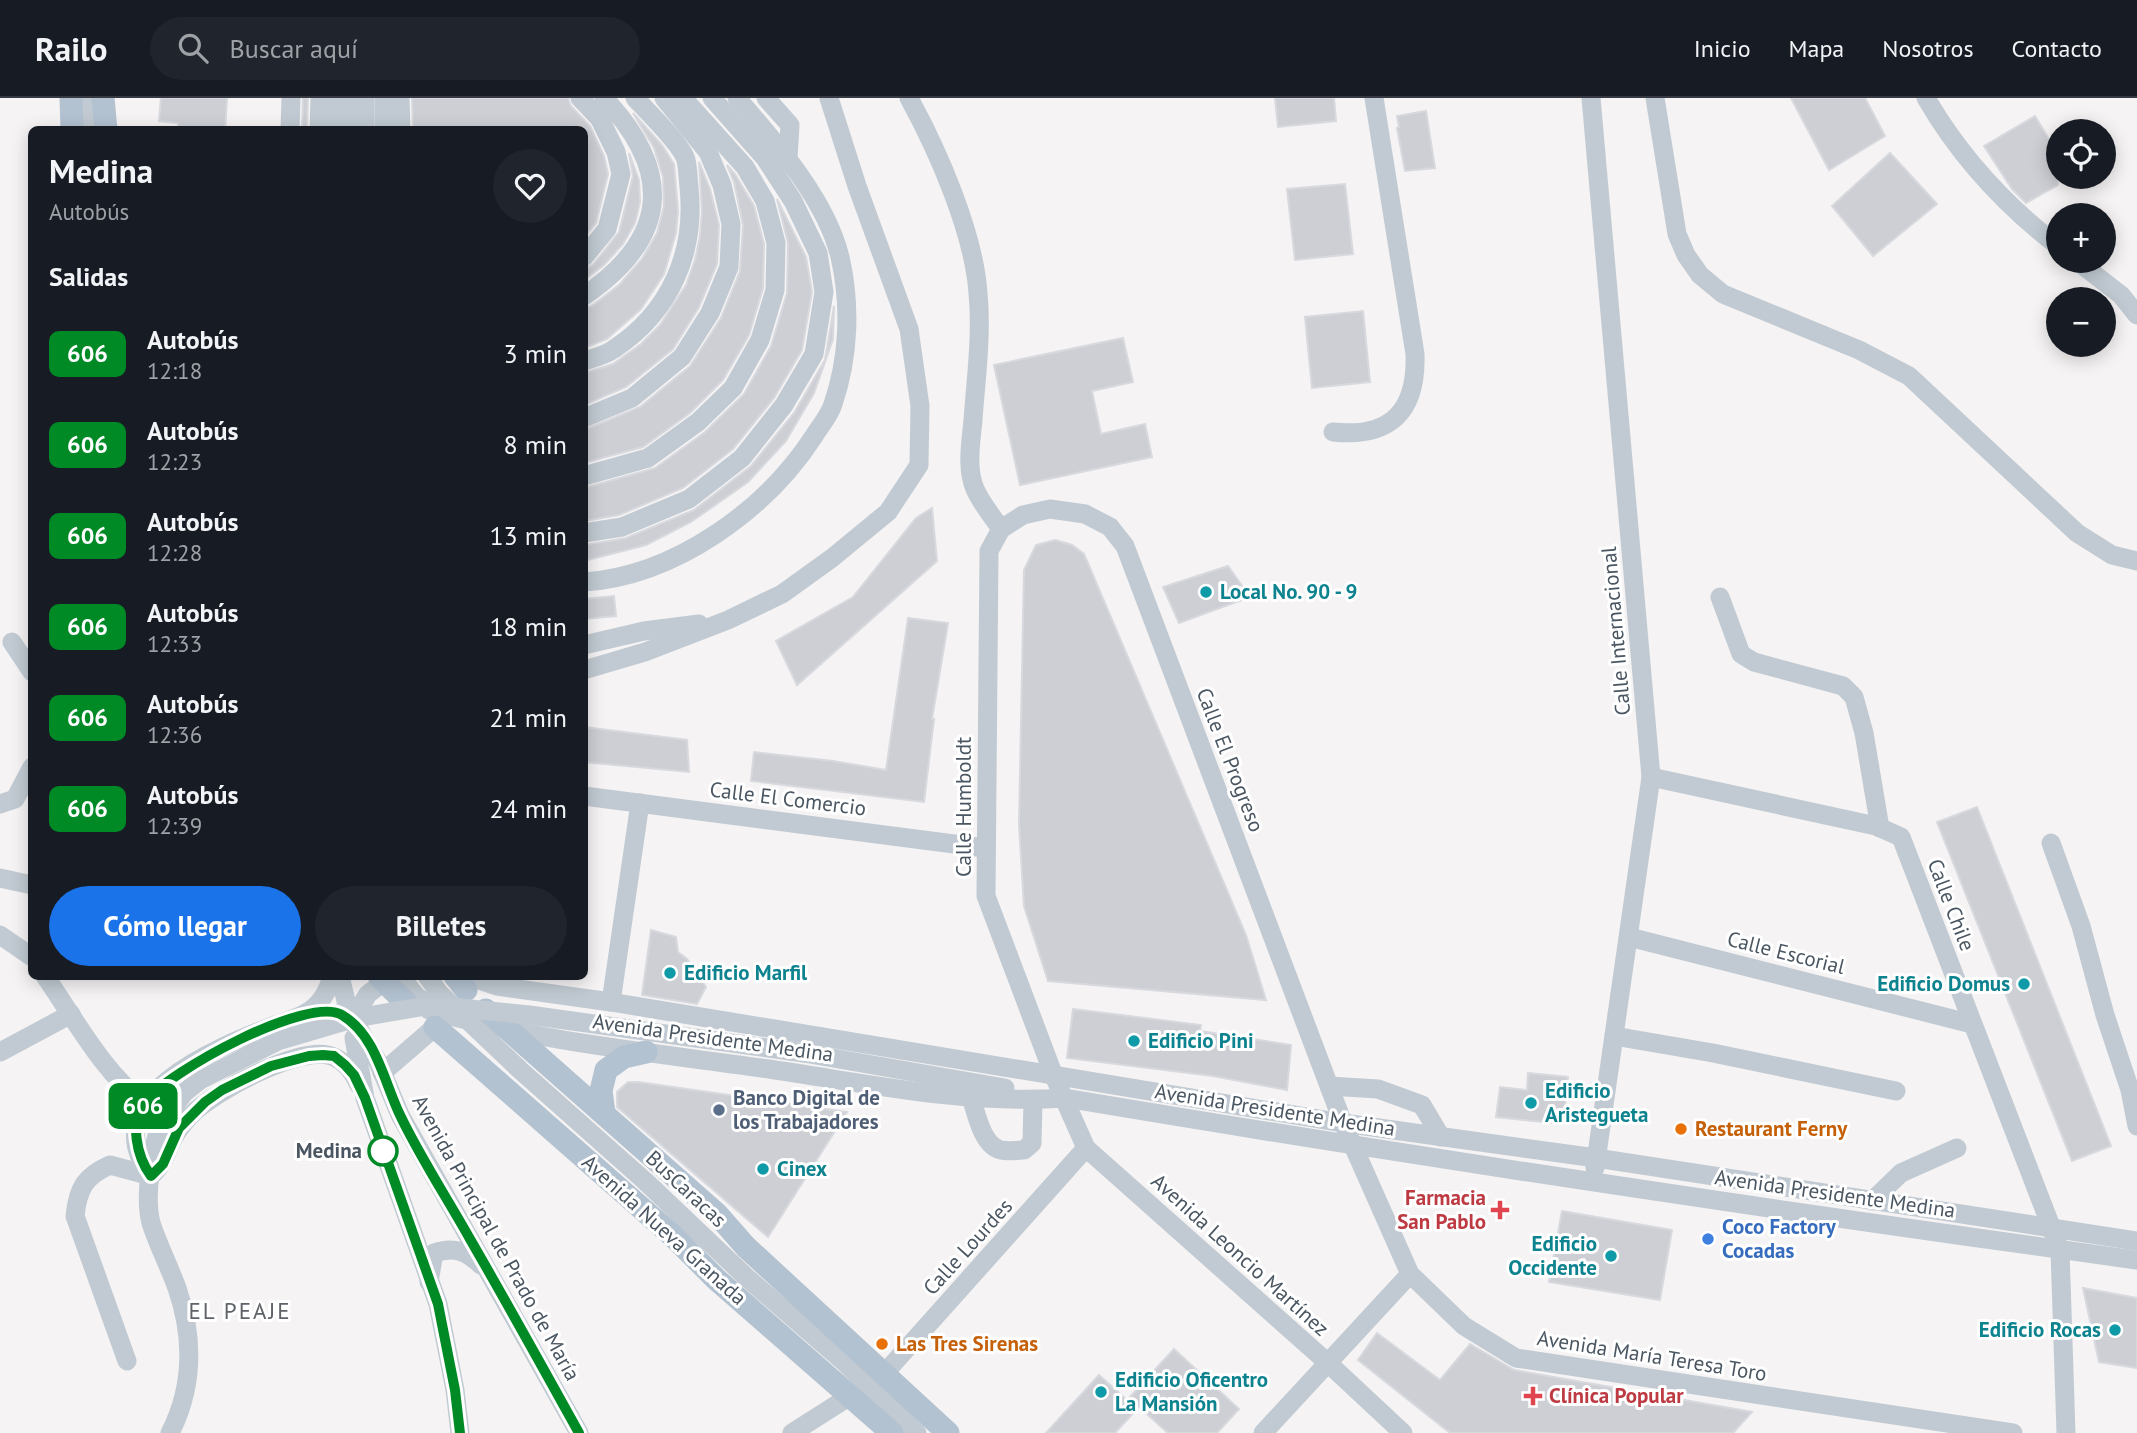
<!DOCTYPE html>
<html lang="es">
<head>
<meta charset="utf-8">
<style>
	:root { --surface:#171b24; --page:#20242c; --text:#f1f3f6; --muted:#9ea1a6; --line:#363941; --accent:#1a73e8 }
	body { margin:0; font-family:"PT Sans",sans-serif; background:var(--page); color:var(--text); height:100vh; display:flex; flex-direction:column; font-size:26px; white-space:nowrap }
	* { box-sizing:border-box; margin:0 }
	p { font-size:23px; color:var(--muted) }
	.icon { flex:none; width:38px; height:38px; fill:none; stroke:currentColor; stroke-width:2; stroke-linecap:round; stroke-linejoin:round }
	.map { position:relative; flex:1; overflow:hidden }
	.sheet { position:absolute; left:28px; top:28px; width:560px; height:854px; display:flex; flex-direction:column; background:var(--surface); border-radius:10px; box-shadow:0 4px 18px #0003 }
	.sheet>* { flex:none }
	.badge { padding:0 14px; border-radius:10px; font-size:24px; line-height:46px }
	.tools { position:absolute; left:2046px; top:21px; display:grid; gap:14px }
	.tools a { display:grid; place-items:center; width:70px; height:70px; border-radius:50%; background:var(--surface); box-shadow:0 4px 18px #0003; font-size:35px }
	.map>.badge { position:absolute; translate:-50% -50%; box-shadow:0 0 0 4px #fff }
	h2 { padding:0 21px; font-size:26px; line-height:63px }
	.round { display:grid; place-items:center; flex:none; width:74px; height:74px; border-radius:37px; background:var(--page) }
	.headline { display:flex; align-items:center; justify-content:space-between; height:119px; padding:0 21px }
	h1 { font-size:33px; font-weight:800; line-height:52px }
	.action { display:flex; gap:14px; margin-top:auto; padding:14px 21px }
	.action a { flex:1; height:80px; border-radius:42px; background:var(--accent); color:#fff; font-size:28px; font-weight:800; line-height:80px; text-align:center }
	.action a+a { background:var(--page); color:var(--text) }
	ul { padding:0; list-style:none }
	li { display:flex; align-items:center; gap:21px; height:91px; padding:0 21px }
	li div { flex:1 }
	li b { display:block; font-size:26px }
	li em { font-style:normal }
	li .badge { min-width:77px; font-weight:700; text-align:center }
	header { display:flex; align-items:center; gap:42px; box-sizing:border-box; height:98px; padding:0 35px; background:var(--surface); border-bottom:2px solid var(--line) }
	header strong { font-size:33px }
	nav { display:flex; gap:38px; margin-inline-start:auto; font-size:24px }
	.search { width:490px; height:63px; background:var(--page); display:flex; align-items:center; gap:18px; box-sizing:border-box; padding:0 24px; border-radius:38px; color:var(--muted); font-size:26px }
	.map>svg:first-child { display:block }
</style>
</head>
<body>
<header>
<strong>Railo</strong>
<div class="search"><svg class="icon" aria-label="search" viewBox="0 0 24 24"><circle cx="10" cy="10" r="6"/><path d="M15 15l6 6"/></svg>Buscar aquí</div>
<nav><a>Inicio</a><a>Mapa</a><a>Nosotros</a><a>Contacto</a></nav>
</header>
<div class="map">
<svg width="2137" height="1335" viewBox="0 0 2137 1335">
	<rect width="100%" height="100%" fill="#f5f3f3"/>
	<g fill="#cdcfd5" stroke="#d7d9de" stroke-width="2">
		<path d="M161,0H227L225,32H178V25L159,23Z"/>
		<path d="M303,0H308L307,32H302Z"/>
		<path d="M412,0H568L571,8L590,28L604,58L608,76L596,125L584,139V32H413Z"/>
		<path d="M1275,0H1334L1336,23L1278,29Z"/>
		<path d="M1791,0H1865L1885,38L1829,72Z"/>
		<path d="M1426,13L1435,70L1405,73L1397,30L1399,29L1397,18Z"/>
		<path d="M633,15L662,47L674,66L678,113L676,135L664,176L641,211L607,241L584,250V210L592,208L620,186L642,161L657,135L664,108L663,79L654,50Z"/>
		<path d="M2035,18L2058,56V87L2026,105L2012,91L1984,48Z"/>
		<path d="M629,55L639,82L640,104L635,125L623,146L604,167L584,182V171L593,167L619,134L633,78Z"/>
		<path d="M1890,55L1937,106L1873,158L1832,108Z"/>
		<path d="M699,64L710,91L719,127L717,166L699,209L673,251L626,289L584,307V275L613,266L641,246L660,227L686,187L695,162L700,138L702,113Z"/>
		<path d="M727,67L735,76L754,108L764,146L763,190L749,237L723,282L690,315L643,349L584,365V332L640,309L690,268L721,220L740,173L743,127L734,84Z"/>
		<path d="M1345,86L1353,156L1295,162L1287,91Z"/>
		<path d="M777,101L806,159L812,194L802,252L774,300L733,351L683,390L619,417L584,423V390L655,370L705,334L744,296L771,248L787,195L788,145Z"/>
		<path d="M834,208L833,241L814,295L786,343L748,384L691,424L646,447L584,463V447L626,440L694,412L751,368L794,315L825,262Z"/>
		<path d="M1363,213L1370,284L1312,290L1305,219Z"/>
		<path d="M1123,240L1133,284L1092,293L1101,336L1145,326L1152,359L1020,387L994,267Z"/>
		<path d="M932,410L937,463L797,587L776,543L853,499L916,420Z"/>
		<path d="M1055,442L1072,447L1084,456L1246,837L1266,902L1048,883L1024,808L1019,726L1024,472L1036,447Z"/>
		<path d="M1228,468L1250,499L1179,525L1163,489Z"/>
		<path d="M614,498L616,518L584,521V501Z"/>
		<path d="M908,520L948,525L932,621H934L924,704L751,683L754,654L833,663L886,672Z"/>
		<path d="M584,629L687,642L689,674L584,664Z"/>
		<path d="M1977,709L2111,1048L2072,1063L1937,724Z"/>
		<path d="M651,832L676,839L678,854L687,861L706,889L697,906L642,897Z"/>
		<path d="M1073,911L1201,927L1200,933L1291,947L1287,992L1213,978L1067,960Z"/>
		<path d="M1528,975L1568,979L1563,1026L1496,1019L1500,989L1527,992Z"/>
		<path d="M628,984H638L847,1014L768,1139L617,1009V994Z"/>
		<path d="M1562,1113L1672,1132L1660,1202L1549,1184Z"/>
		<path d="M2083,1190L2137,1200V1270L2099,1264Z"/>
		<path d="M1377,1235L1440,1282L1470,1246L1514,1272L1752,1314L1733,1335H1450L1358,1262Z"/>
		<path d="M1174,1251L1239,1311L1217,1335H1168L1129,1300Z"/>
		<path d="M1099,1277L1137,1311L1115,1335H1046Z"/>
	</g>
	<g fill="none" stroke-linecap="round" stroke-linejoin="round">
		<path stroke="#caccce" stroke-width="19" stroke-dasharray="19 10" stroke-linecap="butt" d="M305,916C331,912 338,913 358,930"/>
		<g stroke="#c1cad2" stroke-width="19">
			<path d="M87,0L90,32"/>
			<path d="M384,0V32"/>
			<path d="M400,0L401,32"/>
			<path d="M580,0L600,21L616,54L621,76L607,131L584,159"/>
			<path d="M766,0L790,27L788,60"/>
			<path d="M909,0C938,53 974,135 978,195C982,237 976,280 973,322C971,344 966,370 975,391C981,405 992,418 1001,431"/>
			<path d="M1591,0L1651,679L1595,1070"/>
			<path d="M1655,0L1677,136L1686,157L1700,177L1723,196L1859,252L1909,278L2077,435L2112,457L2137,463"/>
			<path d="M1926,0C1959,57 2006,108 2058,148"/>
			<path d="M290,32L291,0"/>
			<path d="M319,32L320,0"/>
			<path d="M334,32L335,0"/>
			<path d="M349,32V0"/>
			<path d="M365,32V0"/>
			<path d="M2077,163L2121,197L2137,217"/>
			<path d="M584,198C669,140 674,74 604,0"/>
			<path d="M584,263C594,260 606,257 614,251C670,214 696,155 689,89C688,80 688,71 686,62C682,47 647,13 635,0"/>
			<path d="M584,320L632,300L682,259L710,215L729,169L731,126L722,87L708,54L664,0"/>
			<path d="M1333,334C1390,340 1417,314 1415,256L1374,0"/>
			<path d="M584,378L648,360L698,324L733,290L760,242L775,192L776,145L765,103L745,69L683,0"/>
			<path d="M1001,431L1023,417L1050,411L1085,416L1110,429L1125,448L1343,1025L1410,1176L1464,1228L1516,1260L2013,1335"/>
			<path d="M1001,431L989,453L986,798L1054,978L1086,1050L1328,1265L1403,1335"/>
			<path d="M584,435L622,429L689,401L742,360L784,307L814,256L824,194L818,155L793,103L765,60L712,0"/>
			<path d="M584,484C675,478 766,412 814,338C820,328 830,317 833,306C849,259 851,207 840,159C826,101 775,44 737,0"/>
			<path d="M1720,499L1741,556L1754,564L1843,588L1854,599L1864,635L1880,730"/>
			<path d="M12,544L32,574"/>
			<path d="M584,547L644,533L699,526"/>
			<path d="M584,572L645,554L728,522L782,496L832,460L888,414L919,367L920,308L909,231L857,88L829,0"/>
			<path d="M1651,679L1876,728L1901,739L2060,1152L2066,1335"/>
			<path d="M584,698L985,750"/>
			<path d="M0,706L15,701L32,669"/>
			<path d="M2051,745L2081,828L2105,917L2130,992L2137,1028"/>
			<path d="M0,780L32,787"/>
			<path d="M0,837L32,859"/>
			<path d="M1629,839L1972,926"/>
			<path d="M45,878C75,921 102,973 144,1005"/>
			<path d="M340,878L346,903"/>
			<path d="M400,878L417,899L431,907"/>
			<path d="M427,878L440,896L520,972L645,1083L745,1178L843,1263L917,1335"/>
			<path d="M467,878L497,888L611,904L1343,1025L1596,1060L2137,1143"/>
			<path d="M611,904L640,705"/>
			<path d="M429,912C541,945 659,955 775,972C871,986 968,1007 1065,1000C1422,1060 1779,1113 2137,1162"/>
			<path d="M351,924L368,896L392,878"/>
			<path d="M360,933L378,964L400,1017L579,1335"/>
			<path d="M1614,938L1713,955L1896,993"/>
			<path d="M354,940L365,1000L438,1206L455,1292L460,1335"/>
			<path d="M0,954L71,916"/>
			<path d="M804,955L1005,990"/>
			<path d="M382,975L435,929"/>
			<path d="M1329,988L1378,991L1422,1007L1441,1039"/>
			<path d="M971,999C976,1014 982,1048 1001,1052C1008,1054 1017,1052 1024,1052L1032,1045L1033,1002"/>
			<path d="M161,1025C152,1050 144,1099 151,1125C158,1147 169,1168 177,1190C194,1240 194,1288 170,1335"/>
			<path d="M154,1075C163,1066 165,1058 170,1047C175,1035 183,1025 192,1016C214,994 304,944 334,959C346,964 354,976 359,987"/>
			<path d="M150,1077C94,999 214,951 270,929C282,924 298,921 309,913C322,905 328,893 332,878"/>
			<path d="M1872,1103L1901,1075L1957,1050"/>
			<path d="M429,1184L434,1155C454,1148 466,1153 481,1167"/>
			<path d="M127,1263L75,1118C78,1090 85,1078 110,1067L151,1078"/>
			<path d="M792,1335L883,1277L1086,1050"/>
			<path d="M1263,1335L1410,1176"/>
		</g>
		<g stroke="#b3c2d1" stroke-width="23">
			<path d="M71,0L72,32"/>
			<path d="M103,0L106,32"/>
			<path d="M379,878L407,906"/>
			<path d="M455,878L466,892"/>
			<path d="M486,912L717,1116L746,1149L948,1335"/>
			<path d="M435,929L672,1137L716,1181L892,1335"/>
			<path d="M604,1015L601,993L606,972L624,959L646,954"/>
		</g>
		<path stroke="#c1cad2" stroke-width="19" d="M161,1025L185,994L200,982L278,943L356,920L431,907L529,917L804,955"/>
	</g>
	<g fill="none" stroke-linecap="round" stroke-linejoin="round">
		<defs>
			<path id="line" d="M460,1335L455,1292L438,1206L365,1000L354,977L345,967L334,958L323,957L309,958L271,968L222,992L205,1004L179,1030L163,1066L151,1078C137,1059 129,1025 145,1004C169,973 308,897 342,917C376,937 384,984 400,1017C420,1059 447,1100 470,1141C507,1205 543,1270 579,1335"/>
		</defs>
		<use href="#line" stroke="#fff" stroke-width="16"/>
		<use href="#line" stroke="#008a26" stroke-width="10"/>
	</g>
	<g fill="#0f9aa8" stroke="#fff" stroke-width="2.5">
		<circle cx="1206" cy="494" r="7"/>
		<circle cx="670" cy="875" r="7"/>
		<circle cx="2024" cy="886" r="7"/>
		<circle cx="1134" cy="943" r="7"/>
		<circle cx="1531" cy="1005" r="7"/>
		<circle cx="763" cy="1071" r="7"/>
		<circle cx="1611" cy="1158" r="7"/>
		<circle cx="2115" cy="1232" r="7"/>
		<circle cx="1101" cy="1294" r="7"/>
	</g>
	<circle fill="#5c6f8a" stroke="#fff" stroke-width="2.5" cx="719" cy="1012" r="7"/>
	<g fill="#e8710a" stroke="#fff" stroke-width="2.5">
		<circle cx="1681" cy="1031" r="7"/>
		<circle cx="882" cy="1246" r="7"/>
	</g>
	<circle fill="#fff" stroke="#008a26" stroke-width="3.5" cx="383" cy="1053" r="14"/>
	<g fill="#e0444e" stroke="#fff" stroke-width="2.5">
		<path d="M1496.5 1101.5h7v7h7v7h-7v7h-7v-7h-7v-7h7z"/>
		<path d="M1529.5 1287.5h7v7h7v7h-7v7h-7v-7h-7v-7h7z"/>
	</g>
	<circle fill="#3f7fe0" stroke="#fff" stroke-width="2.5" cx="1708" cy="1141" r="7"/>
	<g text-anchor="middle" stroke-width="6" stroke-linejoin="round" paint-order="stroke">
		<g font-size="21" font-weight="bold" fill="#0d838f" stroke="#fff" text-anchor="start">
			<text x="1220" y="501">Local No. 90 - 9</text>
			<text x="684" y="882">Edificio Marfil</text>
			<text x="2010" y="893" text-anchor="end">Edificio Domus</text>
			<text x="1148" y="950">Edificio Pini</text>
			<text x="1545" y="1000">Edificio<tspan x="1545" dy="24">Aristegueta</tspan></text>
			<text x="777" y="1078">Cinex</text>
			<text x="1597" y="1153" text-anchor="end">Edificio<tspan x="1597" dy="24">Occidente</tspan></text>
			<text x="2101" y="1239" text-anchor="end">Edificio Rocas</text>
			<text x="1115" y="1289">Edificio Oficentro<tspan x="1115" dy="24">La Mansión</tspan></text>
		</g>
		<g font-size="21" fill="#4a5661" stroke="#fff">
			<text transform="translate(1616 533) rotate(-95)" y="7">Calle Internacional</text>
			<text transform="translate(1230 662) rotate(69)" y="7">Calle El Progreso</text>
			<text transform="translate(788 701) rotate(7)" y="7">Calle El Comercio</text>
			<text transform="translate(964 709) rotate(-90)" y="7">Calle Humboldt</text>
			<text transform="translate(1951 807) rotate(69)" y="7">Calle Chile</text>
			<text transform="translate(1786 855) rotate(14)" y="7">Calle Escorial</text>
			<text transform="translate(713 940) rotate(8)" y="7">Avenida Presidente Medina</text>
			<text transform="translate(1275 1012) rotate(9)" y="7">Avenida Presidente Medina</text>
			<text transform="translate(686 1091) rotate(43)" y="7">BusCaracas</text>
			<text transform="translate(1835 1096) rotate(8)" y="7">Avenida Presidente Medina</text>
			<text transform="translate(664 1132) rotate(42)" y="7">Avenida Nueva Granada</text>
			<text transform="translate(496 1140) rotate(61)" y="7">Avenida Principal de Prado de María</text>
			<text transform="translate(968 1149) rotate(-48)" y="7">Calle Lourdes</text>
			<text transform="translate(1240 1157) rotate(42)" y="7">Avenida Leoncio Martínez</text>
			<text transform="translate(1652 1258) rotate(9)" y="7">Avenida María Teresa Toro</text>
		</g>
		<g font-size="21" font-weight="bold" fill="#4e5e75" stroke="#fff" text-anchor="start">
			<text x="733" y="1007">Banco Digital de<tspan x="733" dy="24">los Trabajadores</tspan></text>
		</g>
		<g font-size="21" font-weight="bold" fill="#c56008" stroke="#fff" text-anchor="start">
			<text x="1695" y="1038">Restaurant Ferny</text>
			<text x="896" y="1253">Las Tres Sirenas</text>
		</g>
		<g font-size="21" font-weight="bold" fill="#4a5661" stroke="#fff" text-anchor="end">
			<text x="362" y="1060">Medina</text>
		</g>
		<g font-size="21" font-weight="bold" fill="#be3a42" stroke="#fff" text-anchor="end">
			<text x="1486" y="1107">Farmacia<tspan x="1486" dy="24">San Pablo</tspan></text>
			<text x="1549" y="1305" text-anchor="start">Clínica Popular</text>
		</g>
		<g font-size="21" font-weight="bold" fill="#366cbe" stroke="#fff" text-anchor="start">
			<text x="1722" y="1136">Coco Factory<tspan x="1722" dy="24">Cocadas</tspan></text>
		</g>
		<g font-size="23" letter-spacing="2" fill="#5f6368" stroke="#fff">
			<text x="240" y="1221">EL PEAJE</text>
		</g>
	</g>
</svg>
<div class="tools">
<a><svg class="icon" aria-label="locate" viewBox="0 0 24 24"><circle cx="12" cy="12" r="6"/><path d="M12 2v4M12 18v4M2 12h4M18 12h4"/></svg></a>
<a>+</a>
<a>−</a>
</div>
<b class="badge" style="left:143px;top:1008px;background:#008a26;color:#fff">606</b>
<section class="sheet">
<div class="headline"><div><h1>Medina</h1><p>Autobús</p></div><a class="round"><svg class="icon" aria-label="heart" viewBox="0 0 24 24"><path d="M12 20l-8-8c-3-5 5-10 8-4 3-6 11-1 8 4z"/></svg></a></div>
<h2>Salidas</h2>
<ul>
<li><span class="badge" style="background:#008a26;color:#fff">606</span><div><b>Autobús</b><p>12:18</p></div><em>3 min</em></li>
<li><span class="badge" style="background:#008a26;color:#fff">606</span><div><b>Autobús</b><p>12:23</p></div><em>8 min</em></li>
<li><span class="badge" style="background:#008a26;color:#fff">606</span><div><b>Autobús</b><p>12:28</p></div><em>13 min</em></li>
<li><span class="badge" style="background:#008a26;color:#fff">606</span><div><b>Autobús</b><p>12:33</p></div><em>18 min</em></li>
<li><span class="badge" style="background:#008a26;color:#fff">606</span><div><b>Autobús</b><p>12:36</p></div><em>21 min</em></li>
<li><span class="badge" style="background:#008a26;color:#fff">606</span><div><b>Autobús</b><p>12:39</p></div><em>24 min</em></li>
</ul>
<div class="action"><a>Cómo llegar</a><a>Billetes</a></div>
</section>
</div>
</body>
</html>
